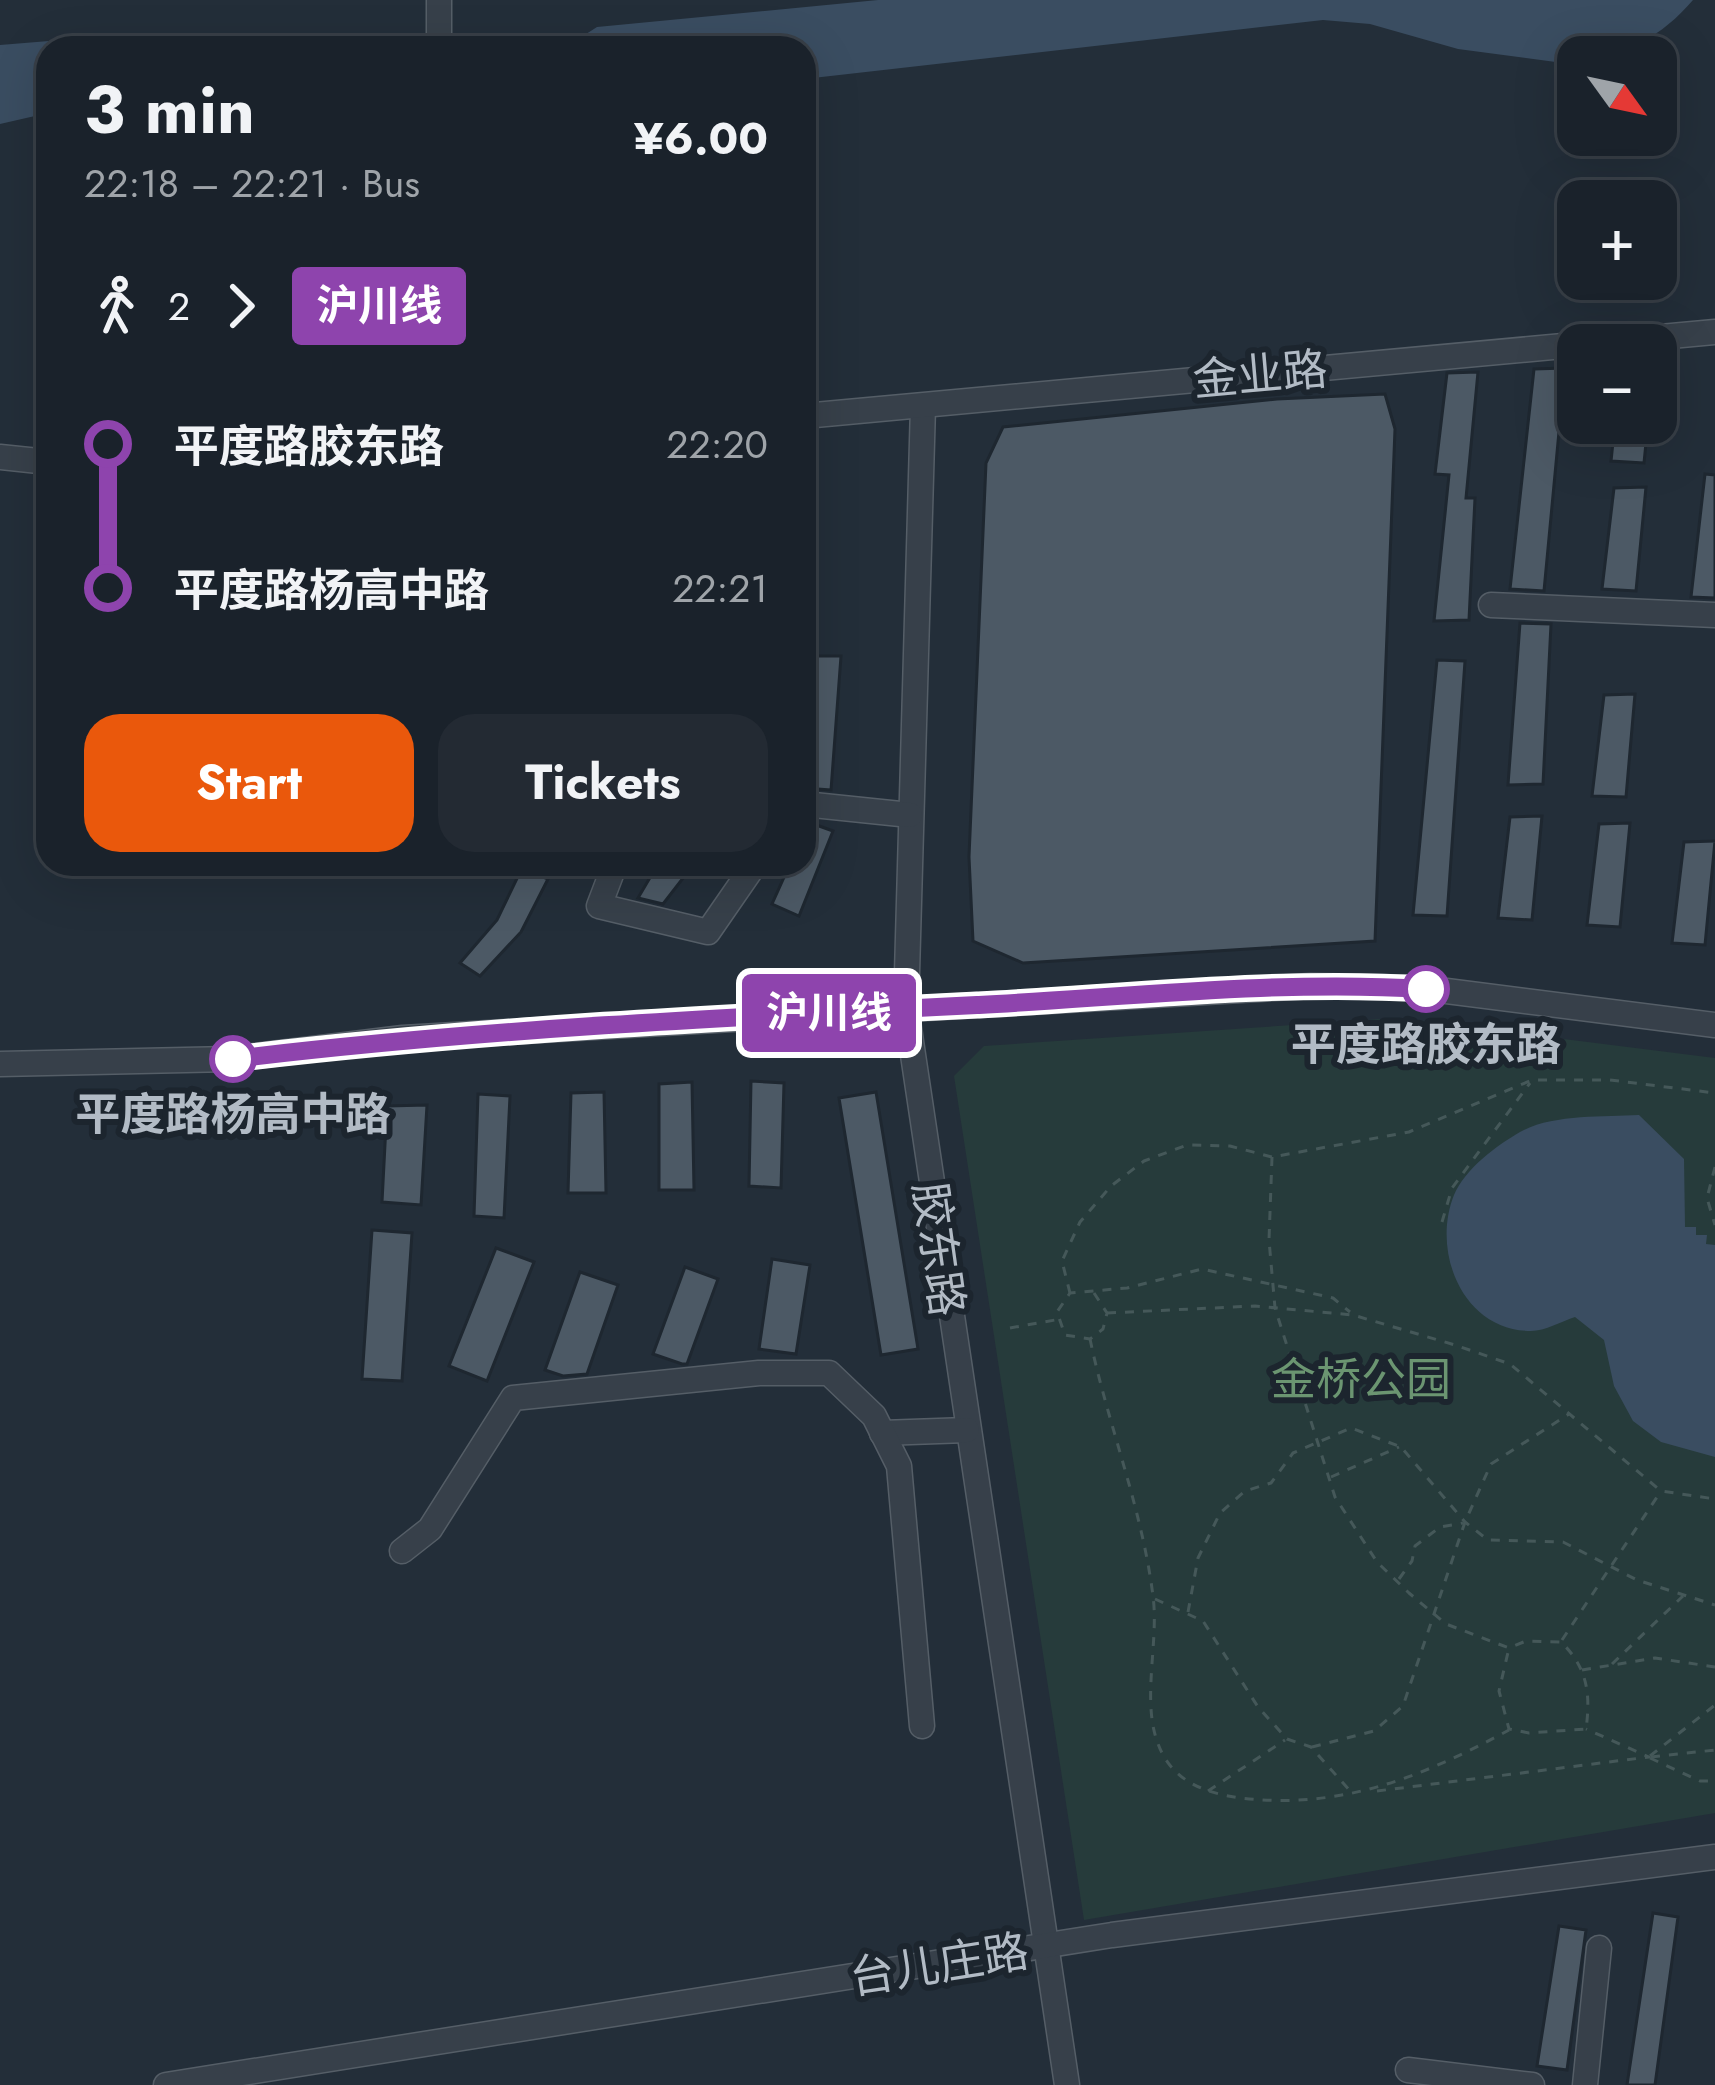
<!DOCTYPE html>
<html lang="en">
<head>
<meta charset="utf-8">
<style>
	:root { --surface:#1a222b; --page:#232a33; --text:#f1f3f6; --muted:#9fa4a9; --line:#383f47; --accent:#ea580c }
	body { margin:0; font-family:Jost,"Noto Sans SC",sans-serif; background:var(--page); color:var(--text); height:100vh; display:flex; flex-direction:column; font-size:45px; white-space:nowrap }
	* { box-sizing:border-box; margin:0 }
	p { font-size:39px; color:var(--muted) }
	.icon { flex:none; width:66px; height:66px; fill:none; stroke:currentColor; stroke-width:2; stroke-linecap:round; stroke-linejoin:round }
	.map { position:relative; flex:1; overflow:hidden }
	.drawer { position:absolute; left:36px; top:36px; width:780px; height:840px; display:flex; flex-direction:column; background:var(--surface); border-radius:36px; box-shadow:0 12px 48px #0002,0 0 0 3px var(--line) }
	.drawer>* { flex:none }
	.badge { padding:0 24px; border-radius:9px; font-size:42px; line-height:78px }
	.needle { width:78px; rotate:123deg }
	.buttons { position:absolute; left:1557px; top:36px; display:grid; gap:24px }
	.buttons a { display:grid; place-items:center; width:120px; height:120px; border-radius:24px; background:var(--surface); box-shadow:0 12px 48px #0002,0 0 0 3px var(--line); font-size:60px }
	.map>.badge { position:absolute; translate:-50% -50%; box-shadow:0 0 0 6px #fff }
	.legs { display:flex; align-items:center; gap:18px; height:132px; padding:0 48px; font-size:39px }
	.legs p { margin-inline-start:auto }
	.head { display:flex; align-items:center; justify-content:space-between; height:204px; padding:0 48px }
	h1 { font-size:66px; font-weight:700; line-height:90px }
	.cta { display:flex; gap:24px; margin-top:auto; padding:24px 48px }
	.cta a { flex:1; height:138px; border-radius:36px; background:var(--accent); color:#fff; font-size:48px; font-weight:700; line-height:138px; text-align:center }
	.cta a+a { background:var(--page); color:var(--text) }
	ul { padding:0 48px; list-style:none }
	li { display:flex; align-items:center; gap:42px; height:144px; font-size:45px }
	li i { display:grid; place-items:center; width:18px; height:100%; margin:0 15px; background:currentColor }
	li i::after { content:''; width:30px; height:30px; margin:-15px; border:9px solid; border-radius:50%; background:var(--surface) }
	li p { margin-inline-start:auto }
	li:first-child i { background:linear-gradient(#0000 50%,currentColor 0) }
	li:last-child i { background:linear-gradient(currentColor 50%,#0000 0) }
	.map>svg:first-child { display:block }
</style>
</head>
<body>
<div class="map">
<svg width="1715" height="2085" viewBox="0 0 1715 2085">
	<rect width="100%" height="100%" fill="#232e39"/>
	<path fill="#263b3b" d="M1397,1018L1715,1058V1813L1084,1920L954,1076L984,1046Z"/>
	<g fill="#3a4d61">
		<path d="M878,0H1693C1662,36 1626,57 1578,57V65L1458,49L1370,24L1323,20L804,79V48H549L569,45L597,27Z"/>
		<path d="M110,36L261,48H48V113L0,124V45Z"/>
		<path d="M1639,1115L1684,1159L1685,1227H1696V1235H1707L1706,1244L1715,1245V1457L1661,1442L1633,1421L1614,1386L1604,1340L1575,1317C1562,1321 1545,1331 1531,1331C1463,1331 1431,1252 1454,1195C1465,1169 1496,1146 1520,1132C1552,1114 1603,1117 1639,1115Z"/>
	</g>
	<g fill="#4c5965" stroke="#1e2730" stroke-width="3">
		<path d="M1565,368L1544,591L1510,589L1534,369Z"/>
		<path d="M1478,372L1466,498H1475L1469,620L1434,621L1449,475L1435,474L1447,373Z"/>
		<path d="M1385,394L1395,429L1375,941L1023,963L973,941L969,857L986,463L1003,427L1277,399Z"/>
		<path d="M1615,423H1648L1644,463L1611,461Z"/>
		<path d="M1705,474L1715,475V598L1691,597Z"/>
		<path d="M1646,487L1636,591L1602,589L1614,488Z"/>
		<path d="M1520,623L1551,624L1543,784L1508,785Z"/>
		<path d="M811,656H841L831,790L804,788Z"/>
		<path d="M1437,660L1465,661L1447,916L1413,915Z"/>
		<path d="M1635,694L1626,797L1592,796L1604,695Z"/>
		<path d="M1542,816L1532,920L1498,918L1510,817Z"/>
		<path d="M808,822L833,831L799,916L772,904L790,864H804Z"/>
		<path d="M1630,823L1620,927L1587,925L1599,824Z"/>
		<path d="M1715,841L1705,945L1672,943L1684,842Z"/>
		<path d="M658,864H694L663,904L638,898Z"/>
		<path d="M522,868L548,879L521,932L480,976L460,963L497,920Z"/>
		<path d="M751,1081L784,1083L781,1188L749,1186Z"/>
		<path d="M692,1082L694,1190H659V1084Z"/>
		<path d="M604,1092L606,1193H568L571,1093Z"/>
		<path d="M876,1092L918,1349L881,1355L839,1098Z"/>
		<path d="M478,1094L510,1096L504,1218L474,1216Z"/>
		<path d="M427,1105L421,1205L382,1202L387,1106Z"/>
		<path d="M372,1230L412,1233L402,1381L362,1379Z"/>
		<path d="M496,1248L534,1262L487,1381L449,1366Z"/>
		<path d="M772,1259L810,1265L796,1354L759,1349Z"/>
		<path d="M685,1267L718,1279L687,1364H682L653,1354Z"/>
		<path d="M580,1272L618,1285L587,1374L563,1376L545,1370Z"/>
		<path d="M1653,1913L1678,1917L1655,2085H1627Z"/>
		<path d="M1559,1926L1586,1930L1567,2070L1537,2066Z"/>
	</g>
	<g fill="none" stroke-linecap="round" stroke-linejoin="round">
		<defs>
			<g id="minor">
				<path d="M439,48V0"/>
				<path d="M923,406L906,1008L1067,2085"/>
				<path d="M804,416L1715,332"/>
				<path d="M0,457L48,462"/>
				<path d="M1491,605L1715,615"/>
				<path d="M804,804L910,815"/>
				<path d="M615,864L599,906L708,932L755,864"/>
				<path d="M0,1064L231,1059L403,1038L1311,986L1423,988L1715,1025"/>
				<path d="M882,1433L967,1430"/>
				<path d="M402,1551L430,1529L513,1398L759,1373H829L874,1416L899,1466L922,1726"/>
				<path d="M1408,2070L1532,2085"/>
				<path d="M166,2085L1112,1935L1715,1857"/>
				<path d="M1585,2085L1599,1948"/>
			</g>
		</defs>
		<use href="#minor" stroke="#555e67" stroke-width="27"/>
		<g stroke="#455859" stroke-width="3" stroke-dasharray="9 9" stroke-linecap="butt">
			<path d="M1272,1157L1269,1240L1275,1308L1335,1497L1377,1562L1409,1593L1446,1624L1509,1648L1526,1641L1561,1642C1587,1667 1591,1693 1586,1729L1529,1733L1509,1729L1499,1691L1509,1648"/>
			<path d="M1715,1167L1707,1198L1715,1225"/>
			<path d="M1442,1222L1452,1188L1530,1083"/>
			<path d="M1070,1293L1062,1261L1080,1222L1111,1186L1144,1161L1187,1145L1230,1146L1272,1157L1409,1132L1532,1080H1610L1715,1093"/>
			<path d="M1094,1293L1107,1313L1103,1329L1090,1339L1065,1335L1057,1312L1070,1293L1127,1288L1202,1269L1333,1298L1350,1312"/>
			<path d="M1107,1313L1255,1306L1353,1315L1455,1345L1510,1364L1661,1491L1715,1499"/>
			<path d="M1010,1328L1055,1320"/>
			<path d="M1090,1339C1108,1425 1142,1508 1153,1596C1159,1641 1142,1698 1157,1741C1170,1780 1203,1793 1241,1798C1341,1810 1422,1777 1509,1730"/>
			<path d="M1331,1477L1399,1447"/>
			<path d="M1399,1579L1412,1561L1415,1546L1440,1527L1463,1523"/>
			<path d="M1155,1599L1203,1621L1258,1707L1287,1739L1311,1747L1351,1792"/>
			<path d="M1188,1612L1198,1558L1220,1513L1245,1491L1271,1483L1293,1453L1351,1428L1401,1447L1465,1522L1488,1540L1563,1542L1637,1580L1715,1605"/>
			<path d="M1562,1640L1659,1494"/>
			<path d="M1612,1664L1683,1596"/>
			<path d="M1582,1670L1655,1658L1715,1667"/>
			<path d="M1312,1747L1374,1731L1403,1706L1465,1522L1491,1464L1569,1414"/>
			<path d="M1650,1756L1715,1705"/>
			<path d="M1651,1757L1715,1750"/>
			<path d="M1650,1758L1700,1781H1715"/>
			<path d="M1208,1791L1285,1740"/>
			<path d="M1377,1791L1649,1757L1586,1729"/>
		</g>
		<use href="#minor" stroke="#37404a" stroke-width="24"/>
	</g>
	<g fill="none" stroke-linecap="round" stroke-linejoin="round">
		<defs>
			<path id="line-1" d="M233,1059C480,1029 730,1017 979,1005C1128,997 1277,980 1426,989"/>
		</defs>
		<use href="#line-1" stroke="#fff" stroke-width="27"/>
		<use href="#line-1" stroke="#8e44ad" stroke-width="18"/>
	</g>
	<g fill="#fff" stroke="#8e44ad" stroke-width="6">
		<circle cx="1426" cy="989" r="21"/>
		<circle cx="233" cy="1059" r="21"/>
	</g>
	<g text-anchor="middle" stroke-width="12" stroke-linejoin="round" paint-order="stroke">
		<g font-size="45" fill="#b2bbc5" stroke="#1c252e">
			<text transform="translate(1260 374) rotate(-5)" y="16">金业路</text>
			<text transform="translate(939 1249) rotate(82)" y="16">胶东路</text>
			<text transform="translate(939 1964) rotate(-9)" y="16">台儿庄路</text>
		</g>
		<g font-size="45" font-weight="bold" fill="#b2bbc5" stroke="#1c252e">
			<text x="1426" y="1060">平度路胶东路</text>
			<text x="233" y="1130">平度路杨高中路</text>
		</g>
		<g font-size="45" fill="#6b9571" stroke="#1c252e">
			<text x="1361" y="1395">金桥公园</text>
		</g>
	</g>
</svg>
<div class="buttons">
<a><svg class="needle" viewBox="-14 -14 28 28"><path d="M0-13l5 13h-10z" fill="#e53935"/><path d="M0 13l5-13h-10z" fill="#9fa4a9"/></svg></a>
<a>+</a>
<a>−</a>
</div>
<b class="badge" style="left:829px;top:1013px;background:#8e44ad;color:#fff">沪川线</b>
<section class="drawer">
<div class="head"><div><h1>3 min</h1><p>22:18 – 22:21 · Bus</p></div><b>¥6.00</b></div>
<div class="legs"><svg class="icon" aria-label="walk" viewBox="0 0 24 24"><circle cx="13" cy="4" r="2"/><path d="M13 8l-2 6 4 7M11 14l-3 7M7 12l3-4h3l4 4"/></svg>2<svg class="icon" aria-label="forward" viewBox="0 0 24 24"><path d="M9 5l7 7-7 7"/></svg><b class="badge" style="background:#8e44ad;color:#fff">沪川线</b></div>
<ul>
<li><i style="color:#8e44ad"></i><b>平度路胶东路</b><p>22:20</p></li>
<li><i style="color:#8e44ad"></i><b>平度路杨高中路</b><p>22:21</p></li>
</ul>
<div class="cta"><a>Start</a><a>Tickets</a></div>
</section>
</div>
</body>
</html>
